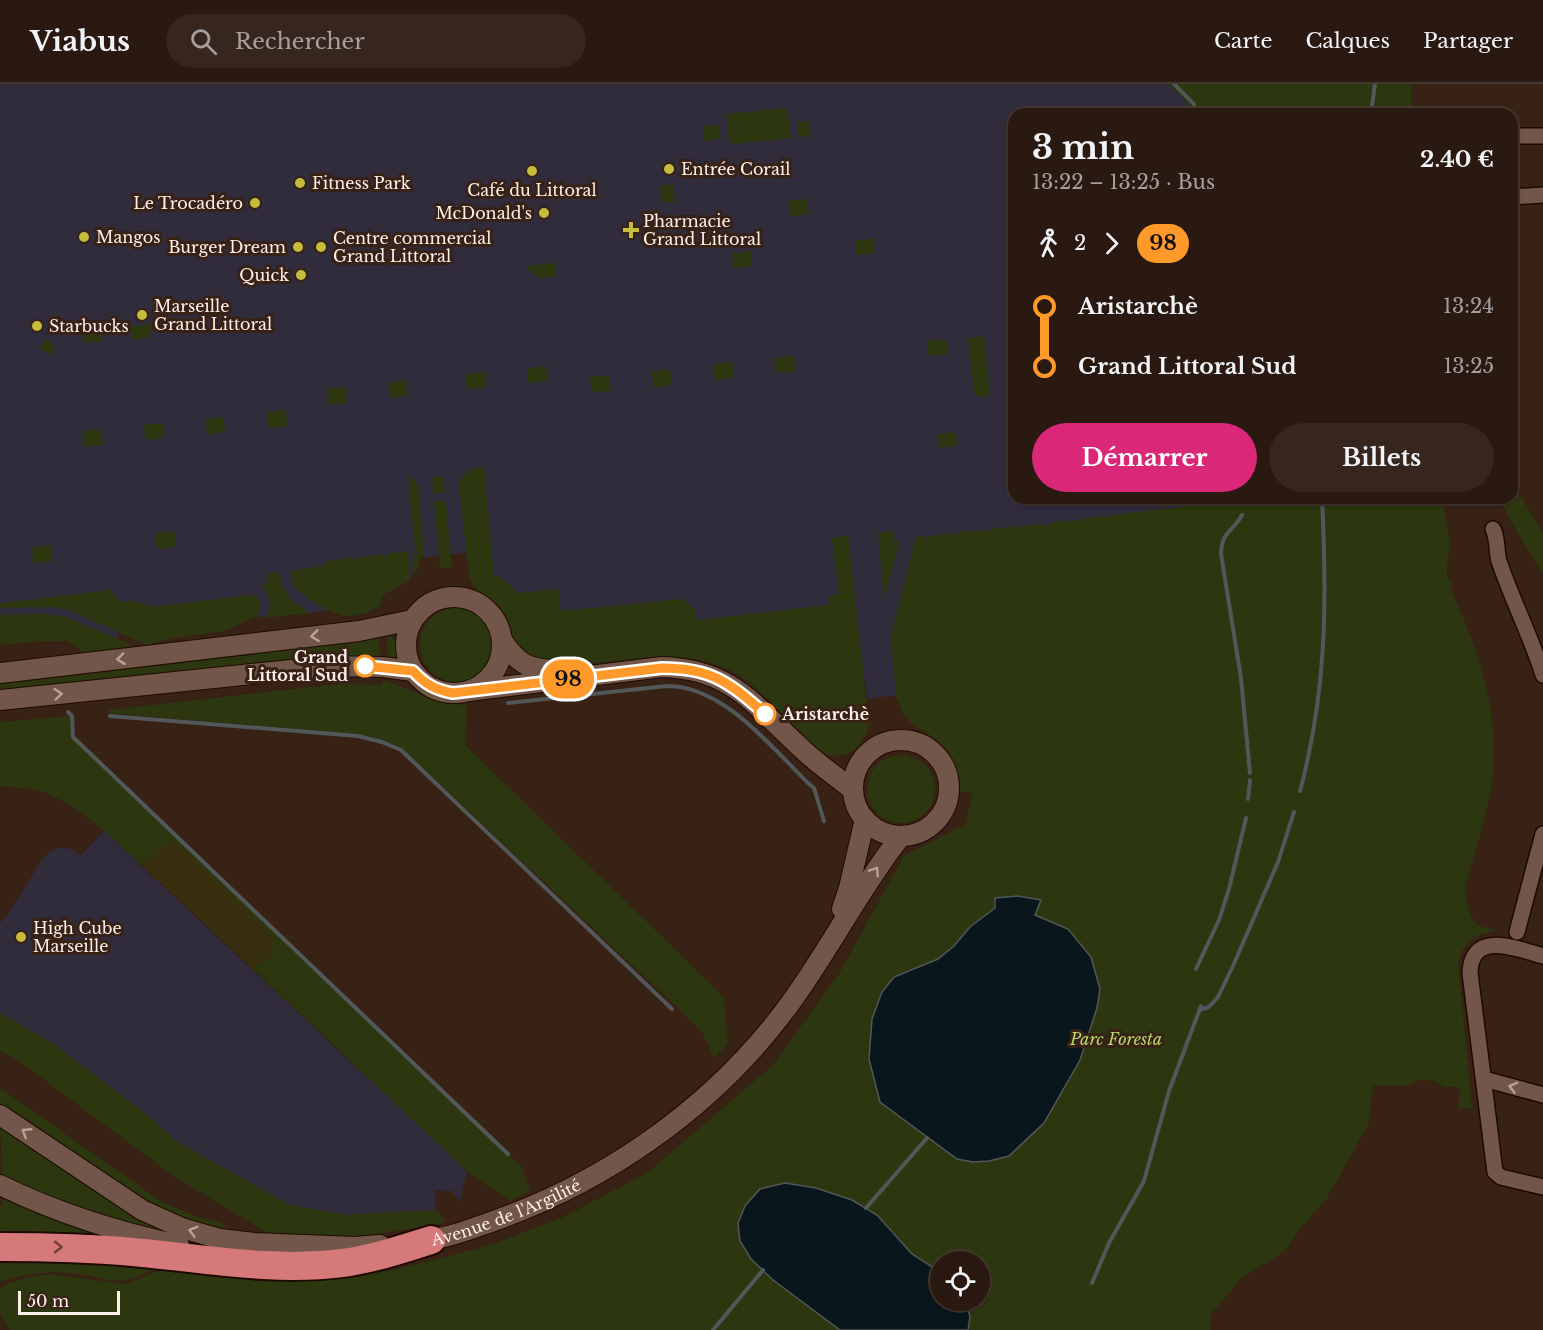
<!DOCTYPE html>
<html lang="fr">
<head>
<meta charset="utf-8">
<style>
	:root { --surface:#2a1910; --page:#36261e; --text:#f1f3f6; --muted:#a5a09f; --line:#463830; --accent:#db2777 }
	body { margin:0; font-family:"Libre Baskerville",serif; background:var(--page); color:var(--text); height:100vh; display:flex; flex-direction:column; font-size:22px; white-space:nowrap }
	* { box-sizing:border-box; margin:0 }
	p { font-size:20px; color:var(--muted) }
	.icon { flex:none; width:33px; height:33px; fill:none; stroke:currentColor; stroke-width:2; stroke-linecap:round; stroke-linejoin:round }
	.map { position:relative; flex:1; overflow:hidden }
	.drawer { position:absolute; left:1008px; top:24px; width:510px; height:396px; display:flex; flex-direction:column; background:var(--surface); border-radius:18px; box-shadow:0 2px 4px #0004,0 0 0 2px var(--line) }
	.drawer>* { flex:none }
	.badge { padding:0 12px; border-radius:20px; font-size:21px; line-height:39px }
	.controls { position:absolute; left:930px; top:1167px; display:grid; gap:12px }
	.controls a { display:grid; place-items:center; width:60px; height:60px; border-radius:50%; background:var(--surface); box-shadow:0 2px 4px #0004,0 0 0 2px var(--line); font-size:30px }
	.scale { position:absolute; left:18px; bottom:15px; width:102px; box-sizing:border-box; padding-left:6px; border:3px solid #fdf0ea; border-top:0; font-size:16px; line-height:21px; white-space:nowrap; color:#fdf0ea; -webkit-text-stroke:4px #382115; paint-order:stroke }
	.map>.badge { position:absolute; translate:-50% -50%; box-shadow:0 0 0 3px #fff }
	.legs { display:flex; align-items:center; gap:9px; height:66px; padding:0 24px; font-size:20px }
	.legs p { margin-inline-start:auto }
	.headline { display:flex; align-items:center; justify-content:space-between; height:102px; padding:0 24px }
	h1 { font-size:33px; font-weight:700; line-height:45px }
	.button { display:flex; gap:12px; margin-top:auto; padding:12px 24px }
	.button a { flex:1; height:69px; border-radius:36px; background:var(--accent); color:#fff; font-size:24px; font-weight:700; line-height:69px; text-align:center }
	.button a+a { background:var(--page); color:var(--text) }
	ul { padding:0 24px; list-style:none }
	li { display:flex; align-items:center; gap:21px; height:60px; font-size:22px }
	li i { display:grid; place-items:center; width:9px; height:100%; margin:0 8px; background:currentColor }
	li i::after { content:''; width:15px; height:15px; margin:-8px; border:4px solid; border-radius:50%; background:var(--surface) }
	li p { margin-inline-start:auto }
	li:first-child i { background:linear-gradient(#0000 50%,currentColor 0) }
	li:last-child i { background:linear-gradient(currentColor 50%,#0000 0) }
	header { display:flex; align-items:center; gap:36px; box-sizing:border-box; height:84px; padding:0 30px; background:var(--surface); border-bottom:2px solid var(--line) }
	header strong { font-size:28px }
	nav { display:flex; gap:33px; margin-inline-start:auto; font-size:21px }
	.search { width:420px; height:54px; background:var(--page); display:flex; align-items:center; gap:15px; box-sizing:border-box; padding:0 21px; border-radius:33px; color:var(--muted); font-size:22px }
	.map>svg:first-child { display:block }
</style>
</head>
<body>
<header>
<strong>Viabus</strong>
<div class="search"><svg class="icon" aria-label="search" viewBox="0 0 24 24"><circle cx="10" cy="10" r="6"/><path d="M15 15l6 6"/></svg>Rechercher</div>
<nav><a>Carte</a><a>Calques</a><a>Partager</a></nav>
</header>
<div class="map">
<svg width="1543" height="1246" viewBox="0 0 1543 1246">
	<rect width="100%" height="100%" fill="#382115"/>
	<g fill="#312c3c">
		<path d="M0,0H1174L1198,30H1014V414H1242L905,610L875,614H867L855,520L695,537L560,528L514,511L465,469L420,474L416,490H413L409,497L383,511L379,523L365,529L343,532L331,526L265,534L257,532L225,547L172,554L147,561L120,547L117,555L63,532L43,530L0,531Z"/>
		<path d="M104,747L467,1087L460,1118L452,1107L435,1106V1126L345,1131L287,1120L176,1057L146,1030L54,960L0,929V839L6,833L42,776L48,769L57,764H66L74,766L80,772Z"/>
	</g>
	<g fill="#2c370f" fill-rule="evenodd">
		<path d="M1167,0H1411L1412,30H1193C1187,17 1179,9 1167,0Z"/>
		<path d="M785,24L788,30L791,54L732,60L729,56L726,30Z"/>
		<path d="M809,37L811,52L799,53L797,38Z"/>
		<path d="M719,41L721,55L704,57L703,42Z"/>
		<path d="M673,100L675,118L662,119L660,102Z"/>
		<path d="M807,115L809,130L790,132L788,117Z"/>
		<path d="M873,154L875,169L856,171L855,157Z"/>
		<path d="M751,167L753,182L733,184L732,169Z"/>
		<path d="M555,179L556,193L540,194L528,186V182Z"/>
		<path d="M153,240V245L150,247L148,254L132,255L131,242Z"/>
		<path d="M100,245L101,257L84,259L83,247Z"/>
		<path d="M984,252L990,312L975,313L968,254Z"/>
		<path d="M47,254L56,264L50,271L40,264Z"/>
		<path d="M937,256H946L948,270L929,272L927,257Z"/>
		<path d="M793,272L796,287L776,289L774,274Z"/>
		<path d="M732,278L734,294L715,296L713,280Z"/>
		<path d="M546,282L548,297L528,299L527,284Z"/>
		<path d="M670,285L672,301L654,303L652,287Z"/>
		<path d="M485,288L486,303L467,305L465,291Z"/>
		<path d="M609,291L611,307L592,308L590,293Z"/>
		<path d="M406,296L407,312L390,314L388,299Z"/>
		<path d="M345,303L347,319L328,321L326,305Z"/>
		<path d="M286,326L287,342L269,344L267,328Z"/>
		<path d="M224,333L225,348L207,350L205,335Z"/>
		<path d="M163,339L164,354L145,356L144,341Z"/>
		<path d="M101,345L103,361L84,363L82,347Z"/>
		<path d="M956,348L957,362L939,364L937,350Z"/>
		<path d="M484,383L494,492H499L514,505L515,509L558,505L561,527L683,515L695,526L696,536L829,521L828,512L839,510L832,454L848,451L869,639C866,662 843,681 820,667C813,662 806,654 800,648C778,626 755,598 727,585C681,564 639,576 591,579C570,581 548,578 527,575L514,558L510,542L503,528L473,502L469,492L459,399C466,387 470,384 484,383Z"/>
		<path d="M408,391L418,400L424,473L420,474L416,490H413V469L416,471L419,468L415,465Z"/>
		<path d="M443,393L445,408L433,410L432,394Z"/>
		<path d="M1512,398L1543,449V490L1513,441L1499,414H1512Z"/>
		<path d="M1236,414H1443L1450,463L1447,482V495L1451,494L1453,503L1450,504C1479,566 1503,636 1491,705C1485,738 1474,770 1465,803C1466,818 1468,829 1477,841L1497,847C1476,849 1463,858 1458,878L1472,1024H1458L1460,1008L1457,1003H1445L1434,997L1419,996L1405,1002L1374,1001L1371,1012L1369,1039L1326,1116L1299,1146L1286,1166L1242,1194L1211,1230L1210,1246H9L0,1229V1207L5,1201L25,1194L49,1190L125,1200L158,1187L327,1191L390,1187L491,1161L566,1132L648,1088L772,982L839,890L904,772L966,740L972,709L960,707L956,682L948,668L937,656L912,640L904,631L896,613L891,551L916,453L924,452L927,455L930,452L954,449L958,452L960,448L985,446L989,449L991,445L1016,442L1019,445L1022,442C1033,440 1042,440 1051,441L1052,438L1076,436L1080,438L1082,435L1106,432L1110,434L1111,431L1236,417ZM940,1178H980V1216H940Z"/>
		<path d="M446,417L452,483L440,484L434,418Z"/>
		<path d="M174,447L176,463L157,465L155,449Z"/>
		<path d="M894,447V458L900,455L884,516L878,449Z"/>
		<path d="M51,461L52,477L33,479L32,463Z"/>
		<path d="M409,467V497L383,511L379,523C368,528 358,532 346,532C334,531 306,515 297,505C292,499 291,494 290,487L323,482L326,477L351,474L354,477L357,474L381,470L385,474L387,470Z"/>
		<path d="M279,488C282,512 292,516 310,529L265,534C273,522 270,513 262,502L267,498L269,489Z"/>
		<path d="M111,506L116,514L124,518L135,517L151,523L252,511L258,514L261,523L257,532L225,547L172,554L147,561L69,526L52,523L0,524V519Z"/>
		<circle cx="458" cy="561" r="38"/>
		<path d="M43,530L63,532L123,557L130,561L131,564L85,569L66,557H45L0,561V531Z"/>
		<path d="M390,552L398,559L401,578L388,575L387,553Z"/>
		<path d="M379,554L380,575L0,609V594Z"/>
		<path d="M383,596C413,606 434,621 467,621L465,661L724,913L728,960L714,974L701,946L403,665L384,656L358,650L109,629L108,626L338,600L382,601Z"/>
		<path d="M72,632L73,653L522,1083L530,1107L510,1117L467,1087L252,884L272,871L173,754L143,782C114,756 83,724 46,709C33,704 15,704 0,702V638Z"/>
		<circle cx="901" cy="705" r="34"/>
		<path d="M0,929L54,960L146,1030L176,1057L287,1120L345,1131L435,1126L447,1138L370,1151L322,1154L268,1151L256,1142L175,1093L19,977L0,967Z"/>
		<path d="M0,1004L162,1118L197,1133L221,1139L234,1149L177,1133L147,1119L0,1021Z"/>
		<path d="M0,1037L153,1137L172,1151C116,1138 52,1121 2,1090Z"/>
		<path d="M5,1110L138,1156L0,1151V1124Z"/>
		<path d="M22,1171L156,1184C146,1188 135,1195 125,1196C109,1198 94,1192 79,1190C50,1186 27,1189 0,1198V1174Z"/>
	</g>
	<path fill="#372f0e" d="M173,754L274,852L272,871L252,884L143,782Z"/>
	<g fill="#09161c" stroke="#52575a" stroke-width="1.5">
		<path d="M1018,812L1041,816L1035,831L1068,845L1091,873L1100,905L1097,924L1080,976L1044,1039L1009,1072L989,1077L973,1078L957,1075L880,1018L869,975L872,935L882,908L894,893L938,875L954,862L970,843L995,824V814Z"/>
		<path d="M785,1099L816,1104L852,1116L877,1131L912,1170L940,1188V1216L966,1217L970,1233L968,1246H840L773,1196L751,1175L740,1157L738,1139L745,1122L760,1105Z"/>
	</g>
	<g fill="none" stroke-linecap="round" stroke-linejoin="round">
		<g stroke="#52575a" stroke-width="4">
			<path d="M1174,0L1193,19L1198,30"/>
			<path d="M1371,30L1375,0"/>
			<path d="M1242,414V420"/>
			<path d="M1242,431C1233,449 1222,445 1221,470L1241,594L1250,689"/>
			<path d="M508,619L667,602C724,602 771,663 809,700L814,704L824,737"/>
			<path d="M68,628L72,632L73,653L508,1070"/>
			<path d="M110,632L358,652L382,658L401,666L672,925"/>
			<path d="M1300,707C1327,607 1327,516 1322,414"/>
			<path d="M1248,715L1250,696"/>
			<path d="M1196,885L1219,836L1229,805L1246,734"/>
			<path d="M1199,926L1209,923L1218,913L1233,882L1278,778L1294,728"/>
			<path d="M866,1124L927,1054"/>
			<path d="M1092,1199L1109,1159L1144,1097L1169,1007L1201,922"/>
			<path d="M713,1246L763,1186"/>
		</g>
		<defs>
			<g id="minor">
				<path d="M1512,52H1543"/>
				<path d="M1512,113L1543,111"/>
				<path d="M1493,445C1498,455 1496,466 1499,477C1512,516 1531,552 1543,591"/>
				<path d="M1517,848L1543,750"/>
				<path d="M1543,872C1518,865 1471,845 1470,889L1495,1088L1501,1093L1543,1103"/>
				<path d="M1484,995L1543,1011"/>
			</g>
			<g id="tertiary">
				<circle cx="454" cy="561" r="48"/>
				<path d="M502,556C520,584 531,585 563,587"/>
				<path d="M0,589L359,547L412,536"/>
				<path d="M468,607L662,583C731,585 753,620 800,663C816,679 836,692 853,706"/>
				<path d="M0,616L330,582L382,583L413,587"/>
				<circle cx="901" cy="704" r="48"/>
				<path d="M842,825L849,804L865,735"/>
				<path d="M0,1031L142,1126L182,1144L220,1155L254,1159L355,1163L380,1161"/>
				<path d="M0,1101C57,1129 117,1148 179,1161"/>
				<path id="s1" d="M421,1157C445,1155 468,1146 491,1138C605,1098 709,1026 783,929C826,873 857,808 901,752"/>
			</g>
			<path id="motorway" d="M0,1163C44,1163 88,1164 133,1168C202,1174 273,1188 342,1179C373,1175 402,1165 431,1156"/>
		</defs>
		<use href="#minor" stroke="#1f0a02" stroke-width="18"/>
		<use href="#tertiary" stroke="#1f0a02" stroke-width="22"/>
		<use href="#motorway" stroke="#1f0a02" stroke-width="32"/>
		<use href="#minor" stroke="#715649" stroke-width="15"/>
		<use href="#tertiary" stroke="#715649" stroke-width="20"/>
		<use href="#motorway" stroke="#d6797b" stroke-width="28"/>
	</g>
	<defs><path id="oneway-chevron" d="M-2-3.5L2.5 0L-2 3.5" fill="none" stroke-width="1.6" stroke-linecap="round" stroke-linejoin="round" transform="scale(1.5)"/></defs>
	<g stroke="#b7a39a">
		<use href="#oneway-chevron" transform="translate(315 552) rotate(173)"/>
		<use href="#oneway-chevron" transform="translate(121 575) rotate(173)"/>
		<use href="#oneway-chevron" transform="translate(58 610) rotate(-6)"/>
		<use href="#oneway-chevron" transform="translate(875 787) rotate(-57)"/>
		<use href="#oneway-chevron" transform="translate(1513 1003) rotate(-165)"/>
		<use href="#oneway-chevron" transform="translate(26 1048) rotate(-147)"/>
		<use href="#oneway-chevron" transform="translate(193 1147) rotate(-164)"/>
	</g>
	<use stroke="#6f4039" href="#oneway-chevron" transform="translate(58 1163) rotate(1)"/>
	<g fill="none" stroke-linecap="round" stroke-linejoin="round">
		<defs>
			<path id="line-1" d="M365,582L413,587C425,600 435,606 453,609L662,584C711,584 729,598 765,630"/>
		</defs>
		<use href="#line-1" stroke="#fff" stroke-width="14"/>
		<use href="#line-1" stroke="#ff9929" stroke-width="9"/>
	</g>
	<g fill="#c5bc3d" stroke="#382115" stroke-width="2">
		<circle cx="669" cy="85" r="6"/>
		<circle cx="532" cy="87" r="6"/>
		<circle cx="300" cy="99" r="6"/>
		<circle cx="255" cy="119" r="6"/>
		<circle cx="544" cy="129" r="6"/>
		<path d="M628 137h6v6h6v6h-6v6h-6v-6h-6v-6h6z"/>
		<circle cx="84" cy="153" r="6"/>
		<circle cx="298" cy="163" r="6"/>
		<circle cx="321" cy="163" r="6"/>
		<circle cx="301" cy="191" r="6"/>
		<circle cx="142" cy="231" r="6"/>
		<circle cx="37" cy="242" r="6"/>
		<circle cx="21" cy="853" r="6"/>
	</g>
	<g fill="#fff" stroke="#ff9929" stroke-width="3">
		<circle cx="365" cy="582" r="10"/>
		<circle cx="765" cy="630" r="10"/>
	</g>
	<g text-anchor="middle" stroke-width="6" stroke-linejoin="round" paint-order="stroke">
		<g font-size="16" fill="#fdf0ea" stroke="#382115" text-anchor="start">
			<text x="681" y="91">Entrée Corail</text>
			<text x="312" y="105">Fitness Park</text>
			<text x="532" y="112" text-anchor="middle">Café du Littoral</text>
			<text x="243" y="125" text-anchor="end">Le Trocadéro</text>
			<text x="532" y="135" text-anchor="end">McDonald's</text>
			<text x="643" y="143">Pharmacie<tspan x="643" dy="18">Grand Littoral</tspan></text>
			<text x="96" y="159">Mangos</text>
			<text x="333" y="160">Centre commercial<tspan x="333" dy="18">Grand Littoral</tspan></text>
			<text x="286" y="169" text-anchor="end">Burger Dream</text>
			<text x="289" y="197" text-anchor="end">Quick</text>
			<text x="154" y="228">Marseille<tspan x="154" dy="18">Grand Littoral</tspan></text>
			<text x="49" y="248">Starbucks</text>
			<text x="33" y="850">High Cube<tspan x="33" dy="18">Marseille</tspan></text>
		</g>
		<g font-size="16" font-weight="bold" fill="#fdf0ea" stroke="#382115" text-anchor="end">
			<text x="348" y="579">Grand<tspan x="348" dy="18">Littoral Sud</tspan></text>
			<text x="782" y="636" text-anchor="start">Aristarchè</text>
		</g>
		<g font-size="16" font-style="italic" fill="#b8d96b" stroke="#382115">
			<text x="1116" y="961">Parc Foresta</text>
		</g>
		<g font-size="16" fill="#fdf0ea" stroke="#382115">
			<text dy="6" stroke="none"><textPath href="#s1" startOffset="90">Avenue de l'Argilité</textPath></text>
		</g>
	</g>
</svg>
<div class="controls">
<a><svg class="icon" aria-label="locate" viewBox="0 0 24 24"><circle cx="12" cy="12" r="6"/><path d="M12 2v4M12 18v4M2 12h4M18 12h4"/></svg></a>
</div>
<div class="scale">50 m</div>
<b class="badge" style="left:568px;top:595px;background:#ff9929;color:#111">98</b>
<section class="drawer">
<div class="headline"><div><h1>3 min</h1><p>13:22 – 13:25 · Bus</p></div><b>2.40 €</b></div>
<div class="legs"><svg class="icon" aria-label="walk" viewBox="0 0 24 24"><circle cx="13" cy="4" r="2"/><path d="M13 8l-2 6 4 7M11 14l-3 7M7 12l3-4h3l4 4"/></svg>2<svg class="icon" aria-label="forward" viewBox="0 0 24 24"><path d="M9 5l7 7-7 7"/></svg><b class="badge" style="background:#ff9929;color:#111">98</b></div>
<ul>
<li><i style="color:#ff9929"></i><b>Aristarchè</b><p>13:24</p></li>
<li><i style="color:#ff9929"></i><b>Grand Littoral Sud</b><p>13:25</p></li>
</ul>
<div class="button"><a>Démarrer</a><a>Billets</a></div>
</section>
</div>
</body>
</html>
